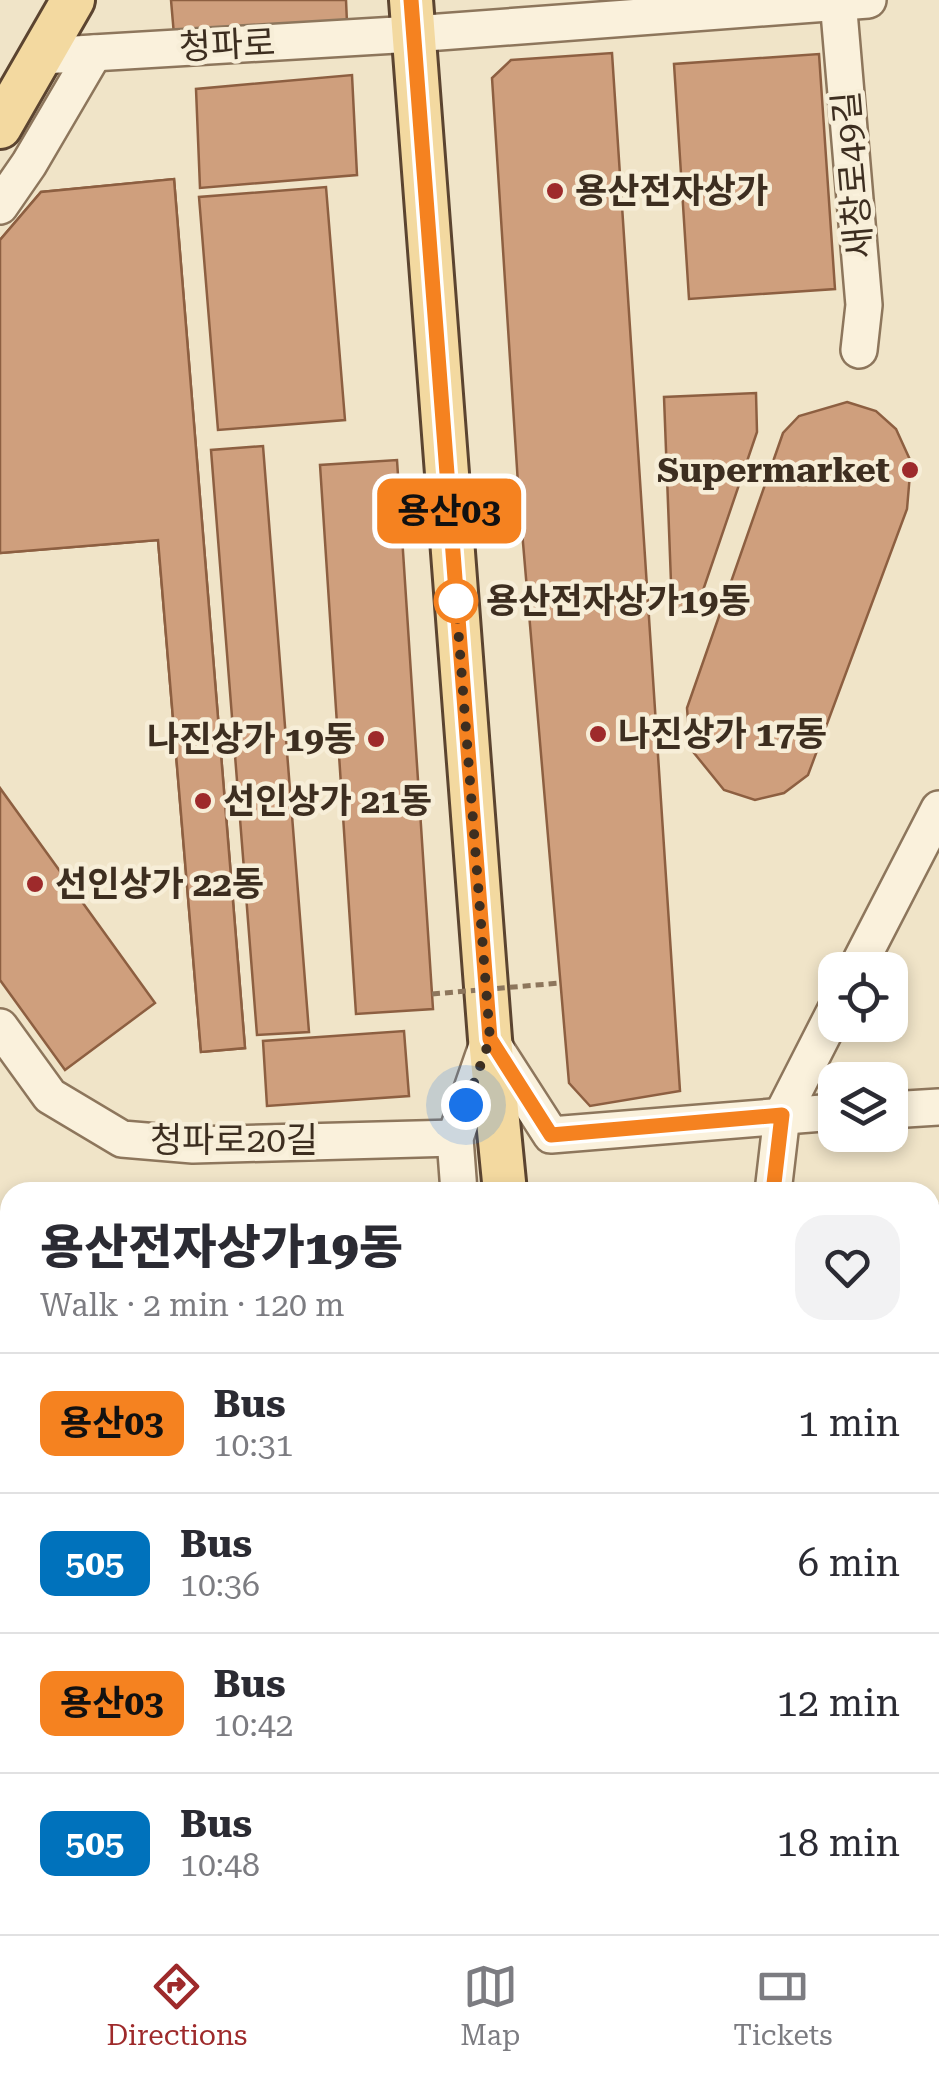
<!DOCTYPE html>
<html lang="en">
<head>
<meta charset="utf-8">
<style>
	:root { --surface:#fff; --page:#f2f2f3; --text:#2b2b33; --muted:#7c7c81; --line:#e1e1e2; --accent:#9e2a2b }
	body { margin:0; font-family:"Roboto Serif","Noto Sans KR",serif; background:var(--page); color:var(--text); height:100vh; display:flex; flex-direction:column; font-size:38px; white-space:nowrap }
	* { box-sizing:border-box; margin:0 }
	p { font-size:32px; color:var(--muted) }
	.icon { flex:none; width:55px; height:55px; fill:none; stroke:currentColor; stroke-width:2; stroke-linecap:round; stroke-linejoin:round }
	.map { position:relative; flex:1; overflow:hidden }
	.drawer { position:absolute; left:0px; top:1182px; width:940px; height:752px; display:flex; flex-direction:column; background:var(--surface); border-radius:30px 30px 0 0; box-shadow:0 5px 15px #0003 }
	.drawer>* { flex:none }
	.badge { padding:0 20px; border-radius:15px; font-size:35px; line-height:65px }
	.tools { position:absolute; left:818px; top:952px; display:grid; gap:20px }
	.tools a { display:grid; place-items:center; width:90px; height:90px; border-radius:20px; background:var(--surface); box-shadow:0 5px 15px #0003; font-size:50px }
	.you { position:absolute; width:50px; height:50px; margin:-25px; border:8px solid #fff; border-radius:50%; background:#1a73e8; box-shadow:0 0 0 15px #1a73e833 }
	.map>.badge { position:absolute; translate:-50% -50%; box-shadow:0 0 0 5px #fff }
	.round { display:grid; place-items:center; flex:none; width:105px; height:105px; border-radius:30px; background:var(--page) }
	.head { display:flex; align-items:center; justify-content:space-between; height:170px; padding:0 40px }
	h1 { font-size:48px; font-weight:800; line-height:75px }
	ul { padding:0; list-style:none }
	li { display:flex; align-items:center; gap:30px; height:140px; padding:0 40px; border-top:2px solid var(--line) }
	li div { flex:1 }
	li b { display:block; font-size:38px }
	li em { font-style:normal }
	li .badge { min-width:110px; font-weight:700; text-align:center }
	.tabs { display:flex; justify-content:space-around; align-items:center; height:140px; border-top:2px solid var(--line); background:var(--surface); font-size:28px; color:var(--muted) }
	.tabs a { display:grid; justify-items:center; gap:5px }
	.tabs .current { color:var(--accent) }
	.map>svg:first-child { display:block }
</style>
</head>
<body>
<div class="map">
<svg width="939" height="1934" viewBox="0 0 939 1934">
	<rect width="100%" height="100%" fill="#f0e4c8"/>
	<g fill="#cf9f7d" stroke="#8d5f41" stroke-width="2.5">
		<path d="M171,0H346L347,23L174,35Z"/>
		<path d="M612,53L680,1091L590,1106L569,1083L518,484L492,78L511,60Z"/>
		<path d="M819,54L835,289L689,299L674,64Z"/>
		<path d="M352,75L357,175L200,188L196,89Z"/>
		<path d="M174,179L245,1048L201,1052L158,540L0,553V240L41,192Z"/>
		<path d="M174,179L245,1048L201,1052L158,540L0,553V240L41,192Z"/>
		<path d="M326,187L345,420L218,430L199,197Z"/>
		<path d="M756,393L757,432L697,608L672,609L664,397Z"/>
		<path d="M847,402L876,411L896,429L911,462L907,509L808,775L784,793L755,800L724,790L690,748L687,708L783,433L799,416Z"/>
		<path d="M263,446L309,1032L257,1035L211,450Z"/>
		<path d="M397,460L433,1009L356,1014L320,465Z"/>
		<path d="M0,788L155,1003L65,1070L0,980Z"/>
		<path d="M404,1031L409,1096L267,1106L263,1041Z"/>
		<path d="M939,1205V1268L930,1277V1213Z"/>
		<path d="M930,1285L935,1290L933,1307L939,1308V1412L930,1410Z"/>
	</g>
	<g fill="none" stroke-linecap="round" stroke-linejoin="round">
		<defs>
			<g id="minor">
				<path d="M838,0L864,305L859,350"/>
				<path d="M42,56L413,34L868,0"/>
				<path d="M0,206L29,164L94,53"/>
				<path d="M856,970L939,809"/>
				<path d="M0,1027L50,1096L122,1139L193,1145L455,1138"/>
				<path d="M490,1040L551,1135L835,1112"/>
				<path d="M890,1110L939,1107"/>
				<path d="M459,1192L455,1138L489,1040"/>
				<path d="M773,1192L782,1115L835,1011"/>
				<path d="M930,1442L939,1441"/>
				<path d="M930,1794L939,1807"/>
			</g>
			<g id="major">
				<path d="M411,0L490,1039L505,1192"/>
				<path d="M0,127L73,0"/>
				<path d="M640,1925L644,1934"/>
			</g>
		</defs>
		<use href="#minor" stroke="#8d765c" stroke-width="40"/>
		<use href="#major" stroke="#5b4430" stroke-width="48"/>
		<use href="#minor" stroke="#faf1dc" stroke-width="35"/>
		<use href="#major" stroke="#f3d9a0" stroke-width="42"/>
		<g stroke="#3d2e20" stroke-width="8" stroke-dasharray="18 18" stroke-linecap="butt">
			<path d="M0,1576L10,1589"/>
			<path d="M0,1834L10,1847"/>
			<path d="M0,1859L10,1872"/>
			<path d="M0,1924L8,1934"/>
			<path d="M50,1925L57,1934"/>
			<path d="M70,1925L77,1934"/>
			<path d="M261,1925L267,1934"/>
		</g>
		<g stroke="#8d765c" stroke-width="5" stroke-dasharray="8 5" stroke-linecap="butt">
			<path d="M398,483L518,484"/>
			<path d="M432,994L560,983"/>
		</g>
	</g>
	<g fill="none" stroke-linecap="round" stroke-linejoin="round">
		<defs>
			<path id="line" d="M411,0L490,1039L551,1135L782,1115L773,1192"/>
		</defs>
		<use href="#line" stroke="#fff" stroke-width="22"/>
		<use href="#line" stroke="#f58220" stroke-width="15"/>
		<path stroke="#3d2e20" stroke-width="10" stroke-dasharray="0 18" d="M456,601L490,1039L466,1105"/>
	</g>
	<g fill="#9e2a2b" stroke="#f7eed8" stroke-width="4">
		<circle cx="555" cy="191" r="10"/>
		<circle cx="910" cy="470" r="10"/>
		<circle cx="598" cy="734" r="10"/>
		<circle cx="376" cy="739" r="10"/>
		<circle cx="203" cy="801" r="10"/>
		<circle cx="35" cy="884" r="10"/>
	</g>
	<circle fill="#fff" stroke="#f58220" stroke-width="5" cx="456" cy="601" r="20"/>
	<g text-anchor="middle" stroke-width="9" stroke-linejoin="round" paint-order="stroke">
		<g font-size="35" fill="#3d2e20" stroke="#f7eed8">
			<text transform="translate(227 45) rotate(-3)" y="12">청파로</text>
			<text transform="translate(853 175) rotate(-95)" y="12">새창로49길</text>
			<text x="234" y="1152">청파로20길</text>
		</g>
		<g font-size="35" font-weight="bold" fill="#3d2e20" stroke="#f7eed8" text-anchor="start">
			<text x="575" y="203">용산전자상가</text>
			<text x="890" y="482" text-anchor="end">Supermarket</text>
			<text x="618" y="746">나진상가 17동</text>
			<text x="356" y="751" text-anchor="end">나진상가 19동</text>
			<text x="223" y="813">선인상가 21동</text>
			<text x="55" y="896">선인상가 22동</text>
		</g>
		<g font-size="35" font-weight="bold" fill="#3d2e20" stroke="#f7eed8" text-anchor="start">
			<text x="486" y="613">용산전자상가19동</text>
		</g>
	</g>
</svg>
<div class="tools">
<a><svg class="icon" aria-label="locate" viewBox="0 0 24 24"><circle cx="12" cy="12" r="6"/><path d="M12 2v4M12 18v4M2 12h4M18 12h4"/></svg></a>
<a><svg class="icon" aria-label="layers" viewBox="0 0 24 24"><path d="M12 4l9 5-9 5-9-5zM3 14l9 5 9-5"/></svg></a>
</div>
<div class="you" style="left:466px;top:1105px"></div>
<b class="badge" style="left:449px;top:511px;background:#f58220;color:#111">용산03</b>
<section class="drawer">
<div class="head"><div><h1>용산전자상가19동</h1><p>Walk · 2 min · 120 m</p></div><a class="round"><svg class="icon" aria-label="heart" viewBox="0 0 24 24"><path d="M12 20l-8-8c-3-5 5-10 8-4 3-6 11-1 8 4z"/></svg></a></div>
<ul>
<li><span class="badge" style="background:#f58220;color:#111">용산03</span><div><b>Bus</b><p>10:31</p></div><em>1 min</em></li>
<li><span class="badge" style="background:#0072bc;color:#fff">505</span><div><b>Bus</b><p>10:36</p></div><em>6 min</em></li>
<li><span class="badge" style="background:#f58220;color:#111">용산03</span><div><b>Bus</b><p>10:42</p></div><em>12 min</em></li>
<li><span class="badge" style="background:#0072bc;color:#fff">505</span><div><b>Bus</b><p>10:48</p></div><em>18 min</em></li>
</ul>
</section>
</div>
<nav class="tabs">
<a class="current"><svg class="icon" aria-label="directions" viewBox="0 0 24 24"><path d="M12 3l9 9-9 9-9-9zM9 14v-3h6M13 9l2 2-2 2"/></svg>Directions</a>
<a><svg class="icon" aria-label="map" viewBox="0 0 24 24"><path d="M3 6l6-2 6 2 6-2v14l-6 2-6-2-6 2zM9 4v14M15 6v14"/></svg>Map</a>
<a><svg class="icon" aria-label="tickets" viewBox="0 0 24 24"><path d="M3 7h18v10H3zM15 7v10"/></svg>Tickets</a>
</nav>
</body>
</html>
